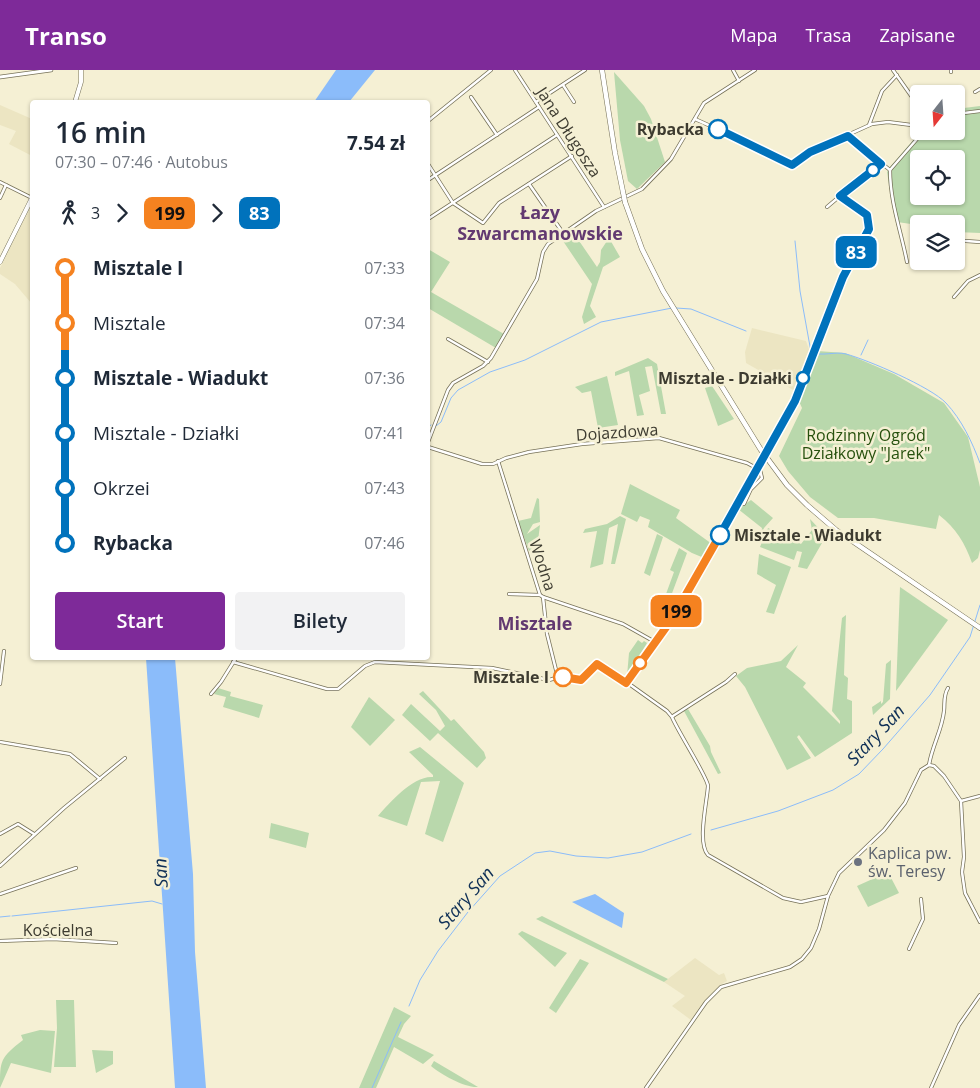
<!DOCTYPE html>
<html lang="pl">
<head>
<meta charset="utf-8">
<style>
	:root { --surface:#fff; --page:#f2f2f3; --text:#1f2937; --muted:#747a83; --accent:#7e2a99 }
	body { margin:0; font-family:"Open Sans",sans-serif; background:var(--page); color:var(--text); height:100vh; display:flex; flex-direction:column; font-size:19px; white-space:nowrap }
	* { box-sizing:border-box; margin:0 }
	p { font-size:16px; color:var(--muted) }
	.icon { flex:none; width:28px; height:28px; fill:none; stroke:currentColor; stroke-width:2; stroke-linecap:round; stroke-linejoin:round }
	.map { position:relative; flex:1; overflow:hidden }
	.drawer { position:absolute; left:30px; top:30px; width:400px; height:560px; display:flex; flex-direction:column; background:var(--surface); border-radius:5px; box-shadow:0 1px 4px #0004 }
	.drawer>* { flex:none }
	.badge { padding:0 10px; border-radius:8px; font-size:18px; line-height:32px }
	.needle { width:32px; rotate:197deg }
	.fabs { position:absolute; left:910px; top:15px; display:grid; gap:10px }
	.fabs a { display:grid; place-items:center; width:55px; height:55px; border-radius:5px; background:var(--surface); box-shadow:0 1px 4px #0004; font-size:25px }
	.map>.badge { position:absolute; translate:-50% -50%; box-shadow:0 0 0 2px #fff }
	.legs { display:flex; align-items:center; gap:8px; height:55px; padding:0 25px; font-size:16px }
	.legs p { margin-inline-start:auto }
	.head { display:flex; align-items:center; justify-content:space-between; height:85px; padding:0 25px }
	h1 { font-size:28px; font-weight:600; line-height:38px }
	.primary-button { display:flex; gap:10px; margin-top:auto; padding:10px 25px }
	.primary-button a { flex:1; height:58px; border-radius:5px; background:var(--accent); color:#fff; font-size:20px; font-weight:600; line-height:58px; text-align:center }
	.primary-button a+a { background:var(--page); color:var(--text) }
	ul { padding:0 25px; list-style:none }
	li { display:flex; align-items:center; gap:18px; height:55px; font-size:19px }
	li i { display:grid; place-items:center; width:8px; height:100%; margin:0 6px; background:currentColor }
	li i::after { content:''; width:12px; height:12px; margin:-6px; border:4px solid; border-radius:50%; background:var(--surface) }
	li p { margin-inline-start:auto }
	li:first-child i { background:linear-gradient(#0000 50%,currentColor 0) }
	li:last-child i { background:linear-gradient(currentColor 50%,#0000 0) }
	header { display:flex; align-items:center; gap:30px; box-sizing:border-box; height:70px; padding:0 25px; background:var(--accent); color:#fff }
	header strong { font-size:24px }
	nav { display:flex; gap:28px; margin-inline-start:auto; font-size:18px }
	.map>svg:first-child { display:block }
</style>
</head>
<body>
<header>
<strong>Transo</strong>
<nav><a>Mapa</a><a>Trasa</a><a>Zapisane</a></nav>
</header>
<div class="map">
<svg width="980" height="1018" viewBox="0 0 980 1018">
	<rect width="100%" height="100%" fill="#f5f0d4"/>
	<g fill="#ece5c2">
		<path d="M0,35L32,49V86L9,74L16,61L0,55Z"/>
		<path d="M32,133V234L15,214L0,204V198Z"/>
		<path d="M752,258L806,271L810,282L802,308L795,321L746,293L745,282Z"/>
		<path d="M695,888L719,905L724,903L727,911L720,915L691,950L672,936L685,926L664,912Z"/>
	</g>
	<g fill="#b9d8ac" fill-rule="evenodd">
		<path d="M614,2L644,36L651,49L665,92L637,119L628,111L620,70Z"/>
		<path d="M980,36V163L956,162V154H919V158L912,153L911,154L897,152L894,144L887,102L890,97L921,61H956V39ZM919,89H956V126H919Z"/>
		<path d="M573,162L597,197L600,192L601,180L609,168L620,187L603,197L590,236L596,247L584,254L582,247L592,214L561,168Z"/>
		<path d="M428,179L450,192L431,222L504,264L496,278L428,238Z"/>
		<path d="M817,281L845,283L894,304L944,333L968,367L980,417V480L978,488L972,493C965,473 956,458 939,445L936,459L874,448H838L810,427L788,401L779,386L802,338L798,329Z"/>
		<path d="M648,288L657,294L666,344H661L652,296L645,297L650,321L639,325L644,345L637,346L629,301L615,306V302Z"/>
		<path d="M607,306L618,355L598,358L591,321L582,323L575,317Z"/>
		<path d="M712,316L734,349L718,356L705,318Z"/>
		<path d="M630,414L680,440L676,448L712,474L704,488L692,483L648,457L650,450L640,446L637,452L621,444Z"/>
		<path d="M537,428L539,429L540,452L533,454L527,464L540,455L537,479L529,481L518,451L531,448Z"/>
		<path d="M751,430L773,448L764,458L761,465L762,458L738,439Z"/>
		<path d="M620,446L626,449L615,494H611L618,454L609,458L603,494L590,498L597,461L583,463L585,459L607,454Z"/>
		<path d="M810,449L826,466L807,499L798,497L802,482L797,481L794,490L760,477L768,458L801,474L812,460Z"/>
		<path d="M657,464L663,467L650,506L644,503Z"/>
		<path d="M679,478L687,483L671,526L666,524L674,502L670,500Z"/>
		<path d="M759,484L791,497L774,544L766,542L776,515L757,504Z"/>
		<path d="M900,517L948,550L896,621Z"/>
		<path d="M846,545L844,605L848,608L847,629L852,631V663L815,687L799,665L797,667L811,688L787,700L745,617L736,606L747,598L781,591L798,575L786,597L806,613L803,617L840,654V651L832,641L842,548Z"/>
		<path d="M638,570L642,573L644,571L647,573L627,606L629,583Z"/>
		<path d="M891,590L890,629L873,645L872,637L881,631V634L883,632L886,594Z"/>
		<path d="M218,618L231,622L230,626L263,635L259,648L223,637L226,627L214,624Z"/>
		<path d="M423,621L451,651L454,649L484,682L486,688L477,698L438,663L430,671L402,645L411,634L440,661L445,656L436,640L419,624Z"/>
		<path d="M369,627L395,650L370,676L351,657Z"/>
		<path d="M688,639L710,676L711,682L721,703L718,704L684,641Z"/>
		<path d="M420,677L464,713L443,772L425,764L440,711L421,712L407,756L378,746C389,733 414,705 433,707V705L409,682Z"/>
		<path d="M271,753L309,763L306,778L269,768Z"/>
		<path d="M888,802L899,823L868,837L857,816Z"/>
		<path d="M542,846L668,909L664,912L536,849Z"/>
		<path d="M522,861L567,883L555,897L518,864Z"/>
		<path d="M580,889L589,893L556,943L549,938Z"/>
		<path d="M56,930H74L76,997H54L57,958Z"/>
		<path d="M394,937L411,946L404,954L398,967L434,985L423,994L394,977L376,1018H359Z"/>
		<path d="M40,960L55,961L51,1003L11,993L0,1018C0,990 0,988 23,970L21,965Z"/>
		<path d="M92,980L113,981V994L96,1003Z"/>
		<path d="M434,991L478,1017C465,1018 442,1005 431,996Z"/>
	</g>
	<g fill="#8bbcfa">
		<path d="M336,0H375L349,32H314Z"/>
		<path d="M146,588H175L193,804L195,882L206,1018H175Z"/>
		<path d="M595,824L624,843L622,858L572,832Z"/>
	</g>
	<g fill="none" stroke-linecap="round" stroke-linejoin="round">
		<g stroke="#8bbcfa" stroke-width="1">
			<path d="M795,171L800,221L811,282C822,287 835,281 846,284C868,290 931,317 946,333C962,350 972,372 980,393"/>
			<path d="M676,238L691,239L746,261"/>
			<path d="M861,285L868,270"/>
			<path d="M436,356L441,352L451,328L458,320L490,302L525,290L601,252L672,238"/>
			<path d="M428,357L431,355"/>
			<path d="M711,760L778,741L833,720L859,704L883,679L930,625L970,567L980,535"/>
			<path d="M12,846L152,831L162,834"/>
			<path d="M0,847L10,846"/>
			<path d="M409,936L420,910L438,881L468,842L500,806L535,783L550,781L576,786L608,788L642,782L691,764"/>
			<path d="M372,1018L401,952"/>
		</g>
		<defs>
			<g id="minor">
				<path d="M515,0L604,137"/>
				<path d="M733,0L739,11"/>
				<path d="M893,0L912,27L919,42"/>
				<path d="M951,2V0"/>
				<path d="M563,15L574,32"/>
				<path d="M975,22L980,19"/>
				<path d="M471,27L497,65"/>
				<path d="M536,32L585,0"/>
				<path d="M956,33L960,21"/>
				<path d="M956,44L980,41"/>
				<path d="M695,49L746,72L791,95L810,82L872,54L888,52L919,56"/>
				<path d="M428,51L491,0"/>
				<path d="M869,55L882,21L897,5"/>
				<path d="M848,67L890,100"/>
				<path d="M428,94L453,133L483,153L499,133L572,86"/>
				<path d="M428,110L539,37"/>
				<path d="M0,112L32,128"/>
				<path d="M529,114L563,163"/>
				<path d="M0,128L6,115"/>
				<path d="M827,137L840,126"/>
				<path d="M428,149L557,65"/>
				<path d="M966,171L980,172"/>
				<path d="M907,192C901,161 890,132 890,100L924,61"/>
				<path d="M954,227L968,211L980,205"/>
				<path d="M448,269L488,292"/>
				<path d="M780,357L795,331L843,207L869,159L867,145L840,126L881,94"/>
				<path d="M428,372L448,320L453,313L483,296L491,288L537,209L543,182L548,174L596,141L642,119L671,89L704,33L755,0"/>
				<path d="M428,377L482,394H493L506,388L529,382L582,374L659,368L747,393L760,400L762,408L751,419L744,434H737"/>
				<path d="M498,391L540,525L543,527L547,564L558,608"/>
				<path d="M509,524L540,525"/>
				<path d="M543,527L623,554L655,572"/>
				<path d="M233,592L327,619H338L365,596L375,592L492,598L549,610L563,606L581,609L594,595L601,594L667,641L672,647C677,660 708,708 708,716C707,732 697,773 708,785L783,828L801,832L828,826"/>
				<path d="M626,613L672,549L751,408"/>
				<path d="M0,614L4,581"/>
				<path d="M211,624L221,612L236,588"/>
				<path d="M673,646L726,612L735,604"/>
				<path d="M0,672L70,684L100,709"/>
				<path d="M929,695C932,676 942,660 944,641C945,633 943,626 948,618"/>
				<path d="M961,731L980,726"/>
				<path d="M0,764L18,754L34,764"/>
				<path d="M0,796L64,738L125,688"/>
				<path d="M0,824L76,798"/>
				<path d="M0,871L53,869L116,873"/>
				<path d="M909,879L923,849L921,829"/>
				<path d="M646,1018L706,932L721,917L790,897L802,889L811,878L819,859L828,826L839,803L884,760L905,733L921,700L929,695L934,696L944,706L961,731L964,787L962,802L965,823L980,852"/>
				<path d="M931,1018L959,955L980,925"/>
			</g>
			<path id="tertiary" d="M0,7L51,0"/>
			<g id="secondary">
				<path d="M75,32L81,12V0"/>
				<path d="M0,192L32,128"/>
			</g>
			<g id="primary">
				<path d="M602,0L615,83L623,122"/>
				<path d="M625,132L642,179L663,221L761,380L787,415L807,435L836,460L980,558"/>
			</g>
		</defs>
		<use href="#minor" stroke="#767158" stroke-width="4"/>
		<use href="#tertiary" stroke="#767158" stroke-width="4.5"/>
		<use href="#secondary" stroke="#767158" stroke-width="5"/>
		<use href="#primary" stroke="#767158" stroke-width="5.5"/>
		<use href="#minor" stroke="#fff" stroke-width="2.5"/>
		<use href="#tertiary" stroke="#fff" stroke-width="3"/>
		<use href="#secondary" stroke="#fff" stroke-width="4"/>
		<use href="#primary" stroke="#fff" stroke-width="4.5"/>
		<defs>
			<path id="minor-bridge" d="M751,408L780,357"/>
			<path id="primary-bridge" d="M623,122L625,132"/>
		</defs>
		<use href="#minor-bridge" stroke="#767158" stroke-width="4" stroke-linecap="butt"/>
		<use href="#primary-bridge" stroke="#767158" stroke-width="5.5" stroke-linecap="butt"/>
		<use href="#minor-bridge" stroke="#fff" stroke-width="2.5"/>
		<use href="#primary-bridge" stroke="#fff" stroke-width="4.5"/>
	</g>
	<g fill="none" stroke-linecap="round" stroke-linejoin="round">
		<defs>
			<path id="line-1" d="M563,607L581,610L597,594L626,613L672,549L720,465"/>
			<path id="line-2" d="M718,59L792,95L810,82L848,66L881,94L840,126L867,145L869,159L843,207L795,331L720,465"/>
		</defs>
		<use href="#line-1" stroke="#fff" stroke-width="11"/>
		<use href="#line-2" stroke="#fff" stroke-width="11"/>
		<use href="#line-1" stroke="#f58220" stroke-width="8"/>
		<use href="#line-2" stroke="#0072bc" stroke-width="8"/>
	</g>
	<g fill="#fff" stroke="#0072bc" stroke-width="2.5">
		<circle cx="718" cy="59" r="9"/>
		<circle cx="873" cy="100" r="6"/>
		<circle cx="803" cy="308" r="6"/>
		<circle cx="720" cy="465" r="9"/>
	</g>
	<g fill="#fff" stroke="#f58220" stroke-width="2.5">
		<circle cx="640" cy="593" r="6"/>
		<circle cx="563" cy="607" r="9"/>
	</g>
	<circle fill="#6b7280" stroke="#f5f0d4" stroke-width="2" cx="858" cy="792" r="5"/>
	<g text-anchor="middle" stroke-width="5" stroke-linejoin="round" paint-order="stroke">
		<g font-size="16" font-weight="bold" fill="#3d3b30" stroke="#f5f0d4" text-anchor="end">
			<text x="704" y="65">Rybacka</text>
			<text x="792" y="314">Misztale - Działki</text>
			<text x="734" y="471" text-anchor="start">Misztale - Wiadukt</text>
			<text x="549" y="613">Misztale I</text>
		</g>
		<g font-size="16" fill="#3d3b30" stroke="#f5f0d4">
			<text transform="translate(569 62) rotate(57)" y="6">Jana Długosza</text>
			<text transform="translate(617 362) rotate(-4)" y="6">Dojazdowa</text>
			<text transform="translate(543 495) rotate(72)" y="6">Wodna</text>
			<text x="58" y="866">Kościelna</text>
		</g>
		<g font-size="16" fill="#27510e" stroke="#f5f0d4">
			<text x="866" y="371">Rodzinny Ogród<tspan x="866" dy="18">Działkowy "Jarek"</tspan></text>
		</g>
		<g font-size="16" fill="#5b616d" stroke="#f5f0d4" text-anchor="start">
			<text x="868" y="789">Kaplica pw.<tspan x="868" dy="18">św. Teresy</tspan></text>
		</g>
		<g font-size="18" font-weight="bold" fill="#623971" stroke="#f5f0d4">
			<text x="540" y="149">Łazy<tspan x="540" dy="21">Szwarcmanowskie</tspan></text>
			<text x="535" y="560">Misztale</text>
		</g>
		<g font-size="18" font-style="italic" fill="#0e2f56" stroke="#f5f0d4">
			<text transform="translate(876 665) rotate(-47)" y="6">Stary San</text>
			<text transform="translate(161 803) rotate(-93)" y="6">San</text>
			<text transform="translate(466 828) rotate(-49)" y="6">Stary San</text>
		</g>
	</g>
</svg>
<div class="fabs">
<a><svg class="needle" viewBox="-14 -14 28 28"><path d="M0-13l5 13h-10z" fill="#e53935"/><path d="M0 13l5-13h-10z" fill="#747a83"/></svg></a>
<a><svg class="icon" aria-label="locate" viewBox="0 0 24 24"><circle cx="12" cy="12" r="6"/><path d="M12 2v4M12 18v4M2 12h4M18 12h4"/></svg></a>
<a><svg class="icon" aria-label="layers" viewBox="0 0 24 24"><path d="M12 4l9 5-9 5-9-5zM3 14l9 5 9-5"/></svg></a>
</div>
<b class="badge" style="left:676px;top:541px;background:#f58220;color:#111">199</b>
<b class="badge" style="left:856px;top:182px;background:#0072bc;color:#fff">83</b>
<section class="drawer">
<div class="head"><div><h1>16 min</h1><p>07:30 – 07:46 · Autobus</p></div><b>7.54 zł</b></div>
<div class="legs"><svg class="icon" aria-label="walk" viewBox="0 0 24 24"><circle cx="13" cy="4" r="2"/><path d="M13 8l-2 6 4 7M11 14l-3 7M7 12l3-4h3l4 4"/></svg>3<svg class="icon" aria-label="forward" viewBox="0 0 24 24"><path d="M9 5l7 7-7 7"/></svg><b class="badge" style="background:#f58220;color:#111">199</b><svg class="icon" aria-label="forward" viewBox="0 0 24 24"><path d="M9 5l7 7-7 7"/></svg><b class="badge" style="background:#0072bc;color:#fff">83</b></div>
<ul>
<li><i style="color:#f58220"></i><b>Misztale I</b><p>07:33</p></li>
<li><i style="color:#f58220"></i><span>Misztale</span><p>07:34</p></li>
<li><i style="color:#0072bc"></i><b>Misztale - Wiadukt</b><p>07:36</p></li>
<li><i style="color:#0072bc"></i><span>Misztale - Działki</span><p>07:41</p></li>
<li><i style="color:#0072bc"></i><span>Okrzei</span><p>07:43</p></li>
<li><i style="color:#0072bc"></i><b>Rybacka</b><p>07:46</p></li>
</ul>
<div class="primary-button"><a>Start</a><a>Bilety</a></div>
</section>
</div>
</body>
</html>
